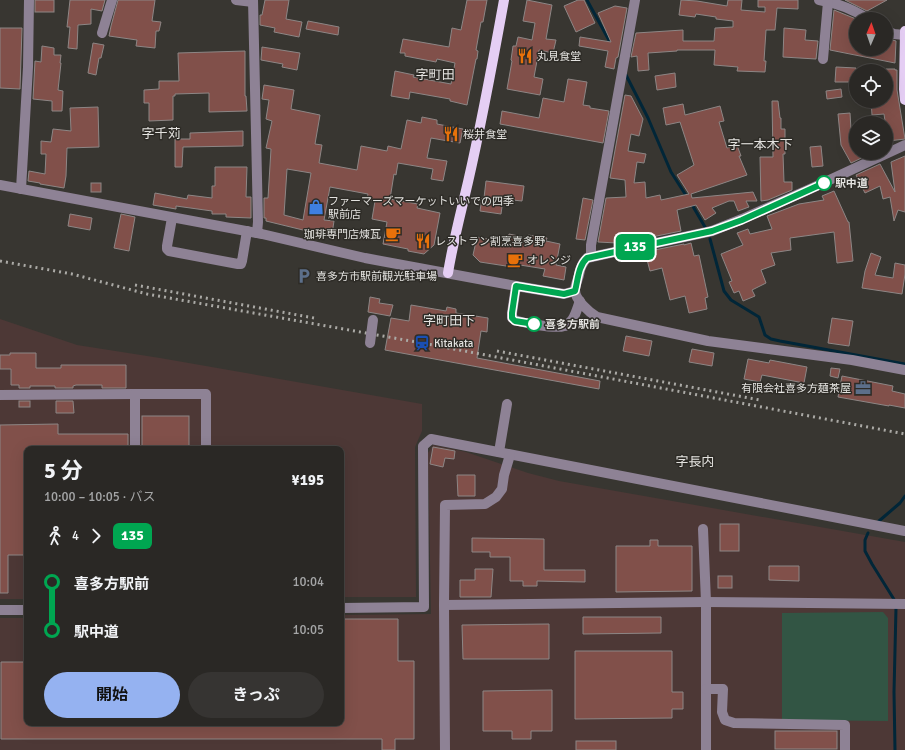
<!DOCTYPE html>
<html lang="ja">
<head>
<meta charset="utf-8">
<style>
	:root { --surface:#2a2825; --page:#363432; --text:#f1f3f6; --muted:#a5a6a7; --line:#464442; --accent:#95b2f1 }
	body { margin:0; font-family:Signika,"Noto Sans JP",sans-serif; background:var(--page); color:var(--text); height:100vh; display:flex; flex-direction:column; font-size:15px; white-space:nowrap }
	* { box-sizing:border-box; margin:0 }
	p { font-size:13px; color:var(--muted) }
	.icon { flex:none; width:22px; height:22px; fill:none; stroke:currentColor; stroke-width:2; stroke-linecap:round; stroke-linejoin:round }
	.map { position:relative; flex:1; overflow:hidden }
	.drawer { position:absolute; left:24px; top:446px; width:320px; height:280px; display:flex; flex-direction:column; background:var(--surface); border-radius:8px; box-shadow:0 4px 16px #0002,0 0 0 1px var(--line) }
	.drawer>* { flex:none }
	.badge { padding:0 8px; border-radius:6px; font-size:14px; line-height:26px }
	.needle { width:26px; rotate:2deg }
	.tools { position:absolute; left:849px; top:12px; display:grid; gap:8px }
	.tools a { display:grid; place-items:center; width:44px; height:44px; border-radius:50%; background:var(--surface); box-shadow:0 4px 16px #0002,0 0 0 1px var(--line); font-size:20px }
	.map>.badge { position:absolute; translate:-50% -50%; box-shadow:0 0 0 2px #fff }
	.legs { display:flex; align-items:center; gap:6px; height:44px; padding:0 20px; font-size:13px }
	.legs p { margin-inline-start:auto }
	.overview { display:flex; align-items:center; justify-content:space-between; height:68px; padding:0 20px }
	h1 { font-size:22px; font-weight:700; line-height:30px }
	.cta { display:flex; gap:8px; margin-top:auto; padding:8px 20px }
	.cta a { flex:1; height:46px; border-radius:24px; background:var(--accent); color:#111; font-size:16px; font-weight:700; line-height:46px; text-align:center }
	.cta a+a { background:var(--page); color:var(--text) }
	ul { padding:0 20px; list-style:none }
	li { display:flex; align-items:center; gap:14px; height:48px; font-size:15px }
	li i { display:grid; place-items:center; width:6px; height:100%; margin:0 5px; background:currentColor }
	li i::after { content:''; width:10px; height:10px; margin:-5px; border:3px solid; border-radius:50%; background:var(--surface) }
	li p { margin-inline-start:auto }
	li:first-child i { background:linear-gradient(#0000 50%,currentColor 0) }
	li:last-child i { background:linear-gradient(currentColor 50%,#0000 0) }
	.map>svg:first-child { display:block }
</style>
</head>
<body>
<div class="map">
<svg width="905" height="750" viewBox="0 0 905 750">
	<rect width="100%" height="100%" fill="#383631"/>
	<g fill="#4d3836">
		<path d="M0,319L77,345L160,358L422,404V431L415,447L416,597H341V449H27V599H0Z"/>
		<path d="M433,445L466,452L528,473L559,481L905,542V750H0V618H27V723H341V615L431,614L428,453Z"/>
	</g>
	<path fill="#325544" d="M883,612L888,618V721L782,720V613Z"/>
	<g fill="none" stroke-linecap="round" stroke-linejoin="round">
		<g stroke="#012638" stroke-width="3">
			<path d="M587,0L611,44"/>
			<path d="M625,73L648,118L671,172L687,197"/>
			<path d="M691,203L705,227"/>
			<path d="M710,239L724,291L731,300L759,317L765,335L771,339L780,341L905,364"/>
			<path d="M879,521L900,503L905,496"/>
			<path d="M868,533L865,540V551L872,564L895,601"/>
			<path d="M895,750L894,692L896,608"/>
		</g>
	</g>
	<g fill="#81504a" stroke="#8d8685" fill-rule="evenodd">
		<rect x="35" y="0" width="19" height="12"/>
		<path d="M70,0H105L102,11L91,9V24L78,25L77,49L68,48L70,27H67Z"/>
		<path d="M118,0H155L152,21L161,22L159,31H156L155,48L136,46L137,40L109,36L111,26Z"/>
		<path d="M265,0H289L286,19L302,22L299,37L274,32L275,28L260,25V15H262Z"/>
		<path d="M467,0H487L483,22H481L476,50L478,51L477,59H476L467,105L450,101V99L410,92L409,99L391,96L395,71L414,75L413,77L451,84L455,63L437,59L436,62L405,56V53H400L403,39L449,47L452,28L461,30Z"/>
		<path d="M527,0L552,5L546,39L556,40L553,53L539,50L534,77L543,79L540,95L507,89L512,61L511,60L513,46H516L518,37L532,40L535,23L523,21Z"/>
		<path d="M578,0H584L595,23L576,32L564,6Z"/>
		<path d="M681,0L697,1L727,6L728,0H742L741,10L765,12V7H758V0H798V9L777,8L775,30H766L764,61H766L765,72L737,71L738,67L714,65L715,50H677V51L648,53L649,70L638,71L637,56L631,57L636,33L683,30V41H714L715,28L733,27V21L716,19V17L696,14L695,17L679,15Z"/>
		<path d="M845,0H887L867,11Z"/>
		<path d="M615,6L627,8L618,57L616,58L614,69L605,67L608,51L579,46L580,37L611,42L598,13Z"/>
		<path d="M834,10L856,19V24L850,33L856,34V49H886V38L896,41L895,63L830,50Z"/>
		<path d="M308,21L339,27L338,35L306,29Z"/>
		<path d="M0,28H22L20,89L0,88Z"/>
		<path d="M784,28L806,30L805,40L818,41L816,59L783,57Z"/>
		<path d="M93,43L104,45L101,58H99L96,75L88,73Z"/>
		<path d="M42,46L54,48V55H61L60,63H61L58,90L63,91L62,111H52V101L33,99L35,61L41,62Z"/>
		<path d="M262,47L300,53L297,70L282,67L283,64L261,60Z"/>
		<path d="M245,51V96H246L247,111L209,112V93L175,94V96H173V120L149,121V103H144V90L159,89V81H179L178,53Z"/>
		<path d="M836,67L856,68V79H854V82H835Z"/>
		<path d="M886,69H895V70H897V90L905,139L888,141L884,114L872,115L871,101H886Z"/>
		<path d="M675,73L676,87L657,90L655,76Z"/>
		<path d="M568,79L587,82L583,105L590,106V108L609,111L603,143L500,124L502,111L539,118L543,98L564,102Z"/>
		<path d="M264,85L294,90L291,109L320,115L315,144L322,145L319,163L357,170L361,146L387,151L388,146L401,149L407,120L421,123L422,117L437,120V124L463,129L460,143L431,138L427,158L447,161L443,181L431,179L433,169L398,163L396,175L394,174L390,199L418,204L417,208L440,213L434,245L424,254L408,251V249L383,244L387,222L372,219L375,201L367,199L368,194L330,187L324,220L334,221L332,234L303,230L266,221V218H264V198H268L271,149L266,148L272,121L266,119L269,100L262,99ZM287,169L311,173L303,220L284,215Z"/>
		<path d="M841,89L842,97L827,99L826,91Z"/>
		<path d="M625,95L631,96L643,119L639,136L631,134L628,151L646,154L644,163L637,162L634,183L645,182L646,198L660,195L661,200L689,194L677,175L694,165L680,122L666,125L663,108L683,104L685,115L720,106L724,121L719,122L727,148L737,145L741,156H739L747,175L691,194L692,198L753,192L757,201H746L749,207L738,211L734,201H729L712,208L716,213L705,220L696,205L677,210L681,231L642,239V238L617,243L598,242L606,198L626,197L625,180L610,178Z"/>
		<path d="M772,101H778L780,118H781V129H785V154H783L784,182H792V190L768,200L761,201L760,157H773Z"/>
		<path d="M98,107L99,147L67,148L66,176L64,188L40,184V183L28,181L29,171L45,174L46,154H41V141L51,142L53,129L71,131L70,108Z"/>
		<path d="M850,113L852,146L856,144V153H872L851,163L841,145L838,114Z"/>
		<path d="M243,131V146L183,147L182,167H175V139H190V133Z"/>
		<path d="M821,146L823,166L812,167L810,147Z"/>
		<path d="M905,156V212L898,210L894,221L890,197L883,199L880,186L865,193L856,175L880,164L895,192L891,162Z"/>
		<path d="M215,167H247L246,197H251V218L226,217V214H212V211L176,206V209L153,205L155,193L187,199L188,195L212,198V186H215Z"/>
		<path d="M486,181L524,186L522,201L503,199L501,214L480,211L482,198H484Z"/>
		<rect x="91" y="183" width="10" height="9"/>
		<path d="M834,191L848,222H849L853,261L837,263L834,232L790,238L791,250L771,253L775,265L761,270L766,283L752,290L755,296L743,301L739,291L734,293L729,282L732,281L721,254L743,245L737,233L748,229L750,234L772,229L767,216L799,204L824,200L822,196Z"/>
		<path d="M583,198L593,200L585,240L576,239Z"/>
		<path d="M70,214L92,218L90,230L68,226Z"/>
		<path d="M121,214L135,217L129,251L114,248Z"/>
		<path d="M509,234L528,238V235L547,238L546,241L560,244L556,265L566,267L564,280L543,276L545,269L520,265L519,268L480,262L473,255L477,237L499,241V238L508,239Z"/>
		<path d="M691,243L694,256L699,255L708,297L705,298L707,309L689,313L685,296L670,300L662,268L650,271L645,252L684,244V245Z"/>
		<path d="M871,253L881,257L875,275L893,278L895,263L905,265V274L902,294L862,288L865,271Z"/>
		<path d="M370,297L380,299L379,303L393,305L390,316L368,312Z"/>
		<path d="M411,305L446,311L447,307L456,309V313L488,318L487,332L481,331L477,358L600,381L599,389L385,350L391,318L409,321Z"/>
		<path d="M832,318L853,321L849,346L828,343Z"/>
		<path d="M626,336L652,341L649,356L623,351Z"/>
		<path d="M692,349L714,353L712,366L689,362Z"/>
		<path d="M10,353H36V368H61V365H126V388H102V385H76L73,386V388H55V386H30V388H19V385H11V369H0V355H10Z"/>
		<path d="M748,359L769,363L770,360L807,367L804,383L762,375L760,382L744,379Z"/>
		<path d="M831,368L840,369L838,378L830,376Z"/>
		<path d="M842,376L893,386L892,391L905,394V408L889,405V406L838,397Z"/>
		<rect x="19" y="401" width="11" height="6"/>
		<path d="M56,401H73L74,413H56Z"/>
		<rect x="142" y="416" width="47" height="33"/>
		<path d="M58,424V434H128V449H27V555H8V593H0V425Z"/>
		<path d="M433,447L455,451L454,459L445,458L443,467L430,464Z"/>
		<path d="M457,475H475V496H458Z"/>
		<rect x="720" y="524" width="19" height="27"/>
		<path d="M472,538L544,539V570H585V582L537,581V586H523V581H510V557H490V552H472Z"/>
		<path d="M650,540H658V546H692V591L616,592V546H650Z"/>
		<path d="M769,566H799V581L769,580Z"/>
		<path d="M475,569H493L491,597H460V580H475Z"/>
		<rect x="718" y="576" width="14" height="12"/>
		<path d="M583,617H661V633L583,634Z"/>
		<path d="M341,619H398V661H414V739H395V750H382V739H1V662H27V723H341Z"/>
		<path d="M549,624V659H463L462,625Z"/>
		<path d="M575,651H672V692H683V709H672V718L575,719Z"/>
		<path d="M552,690V731H531V739H512V731H483V691Z"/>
		<rect x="775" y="731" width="62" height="18"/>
		<rect x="576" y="741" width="40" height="9"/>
	</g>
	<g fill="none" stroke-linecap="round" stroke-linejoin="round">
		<g stroke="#8e8295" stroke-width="10">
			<path d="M236,0L253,2"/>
			<path d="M253,0L258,222L257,233"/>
			<path d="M819,0C837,3 853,9 868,19"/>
			<path d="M886,31L894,34L905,35"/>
			<path d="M102,33L112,0"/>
			<path d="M823,59L828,2"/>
			<path d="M905,145L810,189L742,219L712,231L587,258C582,263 580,268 579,275C578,279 575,286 575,290C575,300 589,312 597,317L708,341L852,360L905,370"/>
			<path d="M0,185L262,234L365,258L516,286L564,294L575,291"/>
			<path d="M21,189L28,67L29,0"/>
			<path d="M172,218L167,246V249L169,251L238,264H241L242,261L247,231"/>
			<path d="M591,257V245L611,134L635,0"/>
			<path d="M516,286L512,313V318C518,323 556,329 564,326C566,326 568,325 569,323C575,319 577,308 580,301"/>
			<path d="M0,395L135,394"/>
			<path d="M135,449V394H206V449"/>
			<path d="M499,452L507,404"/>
			<path d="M703,529L706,602V750"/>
			<path d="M444,605L706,602L905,604"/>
			<path d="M341,608L424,607L423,446L431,439L905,531"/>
			<path d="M0,610H27"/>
			<path d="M706,689H723L722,712L725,720L734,723L845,725V750"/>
			<path d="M445,750L444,605L445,505L485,504L496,497L502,489L504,475L510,455"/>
		</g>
		<g stroke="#e5cef4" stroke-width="10">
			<path d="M905,31L904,89L905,100"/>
			<path d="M448,273C453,242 461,212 468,182C482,121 493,61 504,0"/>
		</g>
		<g stroke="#abaaa6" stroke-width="3" stroke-dasharray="2 4" stroke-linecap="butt">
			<path d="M0,261L72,274L147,294L422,343L905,434"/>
			<path d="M135,285L314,318"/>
			<path d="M497,351L760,400"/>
		</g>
		<path stroke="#8e8295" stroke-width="10" d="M370,343L373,320"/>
	</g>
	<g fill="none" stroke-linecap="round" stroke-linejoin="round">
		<defs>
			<path id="line-1" d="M534,324L515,321L512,318V313L516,286L564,294L575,291C578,280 578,266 587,258L712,231L742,220L824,183"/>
		</defs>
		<use href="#line-1" stroke="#fff" stroke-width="9"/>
		<use href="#line-1" stroke="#00a651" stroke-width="6"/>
	</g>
	<defs>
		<symbol id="restaurant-bare" viewBox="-9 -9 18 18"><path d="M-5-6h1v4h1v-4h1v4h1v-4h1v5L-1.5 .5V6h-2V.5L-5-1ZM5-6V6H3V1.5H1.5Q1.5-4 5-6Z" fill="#e8710a" stroke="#2e2c27" stroke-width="2.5" paint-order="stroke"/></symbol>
		<symbol id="shop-bare" viewBox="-9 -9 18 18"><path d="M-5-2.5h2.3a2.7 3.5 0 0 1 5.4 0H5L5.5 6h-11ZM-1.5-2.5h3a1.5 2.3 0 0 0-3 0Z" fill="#3f7fe0" stroke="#2e2c27" stroke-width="2.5" paint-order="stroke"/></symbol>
		<symbol id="cafe-bare" viewBox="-9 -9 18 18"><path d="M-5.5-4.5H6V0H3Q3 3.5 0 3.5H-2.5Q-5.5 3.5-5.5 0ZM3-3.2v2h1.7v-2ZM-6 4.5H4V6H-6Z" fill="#e8710a" stroke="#2e2c27" stroke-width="2.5" paint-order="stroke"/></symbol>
		<symbol id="parking-bare" viewBox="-9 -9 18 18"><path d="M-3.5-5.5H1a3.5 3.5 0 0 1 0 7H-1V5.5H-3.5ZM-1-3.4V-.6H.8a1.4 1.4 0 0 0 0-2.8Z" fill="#5c6f8a" stroke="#2e2c27" stroke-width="2.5" paint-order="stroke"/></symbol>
		<symbol id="station-bare" viewBox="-9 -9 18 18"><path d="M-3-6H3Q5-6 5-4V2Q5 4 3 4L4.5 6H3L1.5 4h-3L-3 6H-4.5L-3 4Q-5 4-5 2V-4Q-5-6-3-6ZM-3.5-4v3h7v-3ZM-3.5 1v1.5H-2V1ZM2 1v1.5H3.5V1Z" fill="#1a4fb4" stroke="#2e2c27" stroke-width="2.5" paint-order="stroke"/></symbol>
		<symbol id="office-bare" viewBox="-9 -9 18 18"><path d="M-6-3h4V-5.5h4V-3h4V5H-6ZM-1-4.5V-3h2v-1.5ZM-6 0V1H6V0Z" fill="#5c6f8a" stroke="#2e2c27" stroke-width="2.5" paint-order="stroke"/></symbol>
	</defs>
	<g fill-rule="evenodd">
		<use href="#restaurant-bare" x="514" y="45" width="22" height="22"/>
		<use href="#restaurant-bare" x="440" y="123" width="22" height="22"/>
		<use href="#shop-bare" x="305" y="196" width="22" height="22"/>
		<use href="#cafe-bare" x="382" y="223" width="22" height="22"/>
		<use href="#restaurant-bare" x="412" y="230" width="22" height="22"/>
		<use href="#cafe-bare" x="504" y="249" width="22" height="22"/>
		<use href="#parking-bare" x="293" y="265" width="22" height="22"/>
		<use href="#station-bare" x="411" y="332" width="22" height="22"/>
		<use href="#office-bare" x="852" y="377" width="22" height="22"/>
	</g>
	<g fill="#fff" stroke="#00a651" stroke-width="2">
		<circle cx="824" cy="183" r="7"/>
		<circle cx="534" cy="324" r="7"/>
	</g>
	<g text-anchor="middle" stroke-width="3" stroke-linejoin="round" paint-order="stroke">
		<g font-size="11" fill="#e3e2df" stroke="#2e2c27" text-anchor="start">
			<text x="537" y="60">丸見食堂</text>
			<text x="463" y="138">桜井食堂</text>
			<text x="328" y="205">ファーマーズマーケットいいでの四季<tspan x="328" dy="13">駅前店</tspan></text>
			<text x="381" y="238" text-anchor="end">珈琲専門店煉瓦</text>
			<text x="435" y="245">レストラン割烹喜多野</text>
			<text x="527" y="264">オレンジ</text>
			<text x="316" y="280">喜多方市駅前観光駐車場</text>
			<text x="434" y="347">Kitakata</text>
			<text x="851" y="392" text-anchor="end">有限会社喜多方麺茶屋</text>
		</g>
		<g font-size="11" font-weight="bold" fill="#e3e2df" stroke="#2e2c27" text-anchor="start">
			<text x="835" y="187">駅中道</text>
			<text x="545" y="328">喜多方駅前</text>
		</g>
		<g font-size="13" fill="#e3e2df" stroke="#2e2c27">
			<text x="435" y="79">字町田</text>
			<text x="161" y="138">字千苅</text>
			<text x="760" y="149">字一本木下</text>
			<text x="449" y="325">字町田下</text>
			<text x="695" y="466">字長内</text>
		</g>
	</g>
</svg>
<div class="tools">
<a><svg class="needle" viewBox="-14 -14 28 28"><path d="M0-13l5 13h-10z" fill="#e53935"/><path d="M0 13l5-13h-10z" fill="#a5a6a7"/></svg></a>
<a><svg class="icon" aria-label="locate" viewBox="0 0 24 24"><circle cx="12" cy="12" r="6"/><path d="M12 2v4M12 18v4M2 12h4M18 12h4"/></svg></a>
<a><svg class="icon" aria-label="layers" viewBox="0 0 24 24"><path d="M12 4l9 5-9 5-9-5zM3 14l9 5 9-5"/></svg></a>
</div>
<b class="badge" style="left:635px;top:247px;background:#00a651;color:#fff">135</b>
<section class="drawer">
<div class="overview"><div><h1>5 分</h1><p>10:00 – 10:05 · バス</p></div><b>¥195</b></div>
<div class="legs"><svg class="icon" aria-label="walk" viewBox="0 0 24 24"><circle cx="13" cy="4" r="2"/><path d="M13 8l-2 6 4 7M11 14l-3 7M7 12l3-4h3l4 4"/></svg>4<svg class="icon" aria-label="forward" viewBox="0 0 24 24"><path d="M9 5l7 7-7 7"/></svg><b class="badge" style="background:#00a651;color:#fff">135</b></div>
<ul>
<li><i style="color:#00a651"></i><b>喜多方駅前</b><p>10:04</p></li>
<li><i style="color:#00a651"></i><b>駅中道</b><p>10:05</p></li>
</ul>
<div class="cta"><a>開始</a><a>きっぷ</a></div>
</section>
</div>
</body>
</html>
